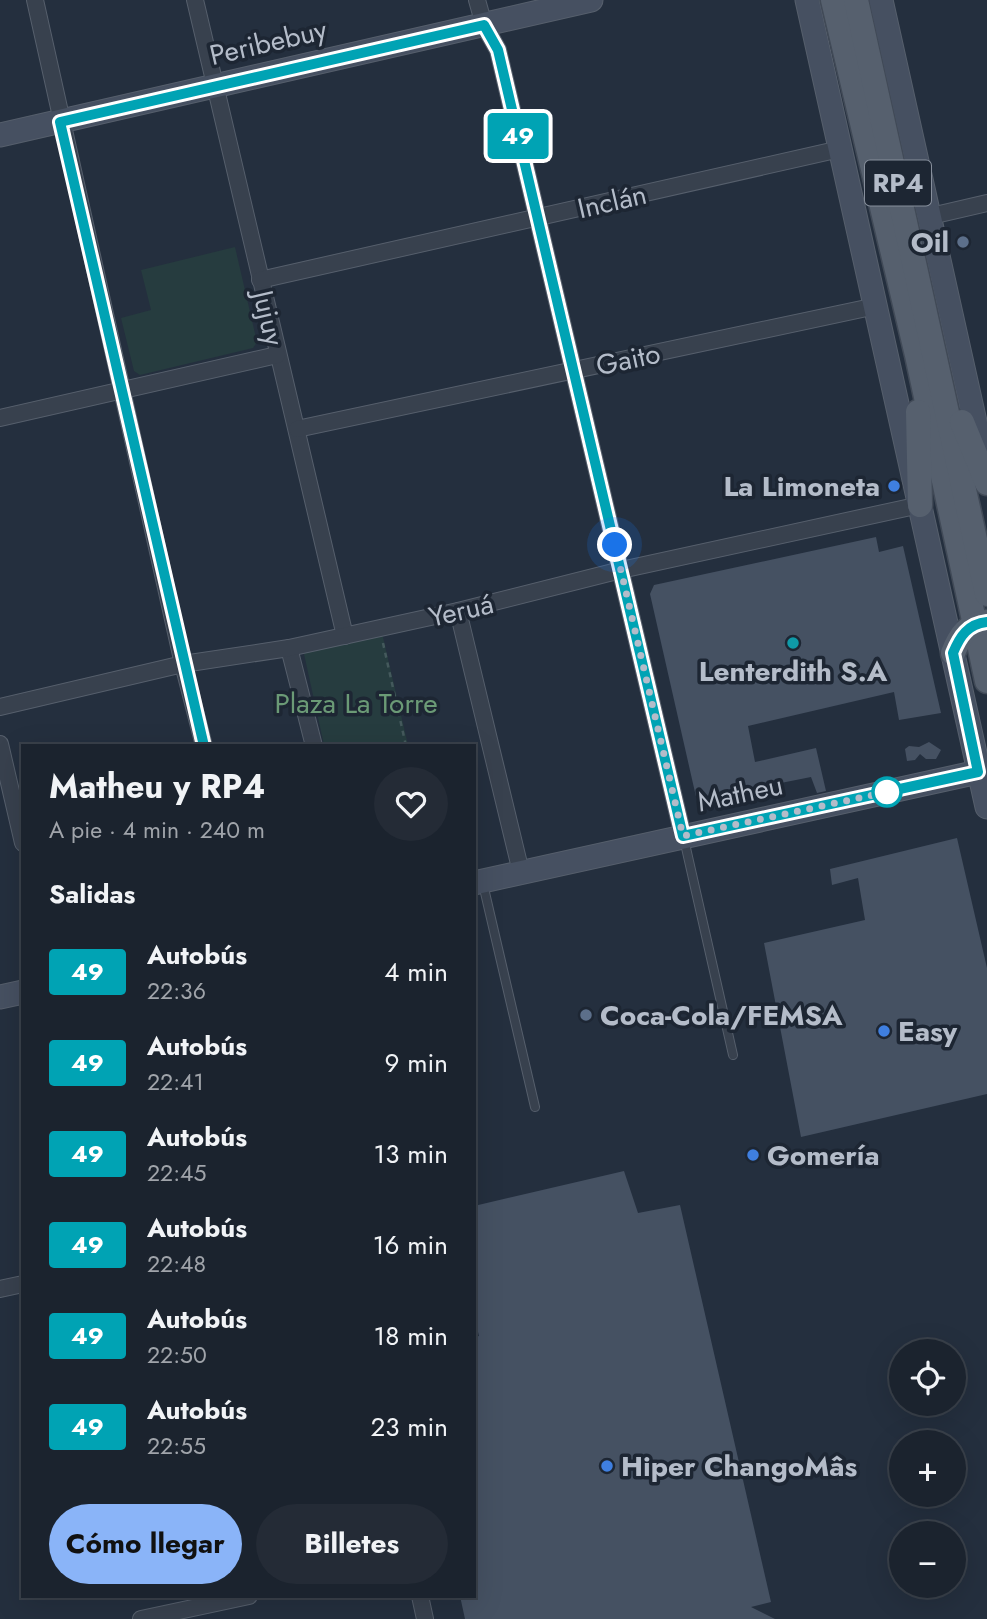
<!DOCTYPE html>
<html lang="es">
<head>
<meta charset="utf-8">
<style>
	:root { --surface:#1b232e; --page:#242b36; --text:#f1f3f6; --muted:#a0a4aa; --line:#39404a; --accent:#8ab4f8 }
	body { margin:0; font-family:Jost,sans-serif; background:var(--page); color:var(--text); height:100vh; display:flex; flex-direction:column; font-size:26px; white-space:nowrap }
	* { box-sizing:border-box; margin:0 }
	p { font-size:23px; color:var(--muted) }
	.icon { flex:none; width:38px; height:38px; fill:none; stroke:currentColor; stroke-width:2; stroke-linecap:round; stroke-linejoin:round }
	.map { position:relative; flex:1; overflow:hidden }
	.sheet { position:absolute; left:21px; top:744px; width:455px; height:854px; display:flex; flex-direction:column; background:var(--surface); border-radius:0px; box-shadow:0 7px 28px #0002,0 0 0 2px var(--line) }
	.sheet>* { flex:none }
	.badge { padding:0 14px; border-radius:5px; font-size:24px; line-height:46px }
	.buttons { position:absolute; left:889px; top:1339px; display:grid; gap:14px }
	.buttons a { display:grid; place-items:center; width:77px; height:77px; border-radius:50%; background:var(--surface); box-shadow:0 7px 28px #0002,0 0 0 2px var(--line); font-size:35px }
	.you { position:absolute; width:35px; height:35px; margin:-18px; border:5px solid #fff; border-radius:50%; background:#1a73e8; box-shadow:0 0 0 10px #1a73e833 }
	.map>.badge { position:absolute; translate:-50% -50%; box-shadow:0 0 0 4px #fff }
	h2 { padding:0 28px; font-size:26px; line-height:63px }
	.round { display:grid; place-items:center; flex:none; width:74px; height:74px; border-radius:37px; background:var(--page) }
	.head { display:flex; align-items:center; justify-content:space-between; height:119px; padding:0 28px }
	h1 { font-size:33px; font-weight:700; line-height:52px }
	.button { display:flex; gap:14px; margin-top:auto; padding:14px 28px }
	.button a { flex:1; height:80px; border-radius:42px; background:var(--accent); color:#111; font-size:28px; font-weight:700; line-height:80px; text-align:center }
	.button a+a { background:var(--page); color:var(--text) }
	ul { padding:0; list-style:none }
	li { display:flex; align-items:center; gap:21px; height:91px; padding:0 28px }
	li div { flex:1 }
	li b { display:block; font-size:26px }
	li em { font-style:normal }
	li .badge { min-width:77px; font-weight:700; text-align:center }
	.map>svg:first-child { display:block }
</style>
</head>
<body>
<div class="map">
<svg width="987" height="1619" viewBox="0 0 987 1619">
	<rect width="100%" height="100%" fill="#242f3e"/>
	<g fill="#263c3f">
		<path d="M235,247L257,342L253,348L140,375L134,371L121,318L151,310L141,270Z"/>
		<path d="M382,633L408,745H324L304,654L308,650Z"/>
	</g>
	<g fill="#455162">
		<path d="M876,537L879,552L903,546L941,713L899,720L894,692L748,726L755,762L816,748L826,791L817,793L811,777L761,787L762,796L699,810L650,594L654,585Z"/>
		<path d="M929,742L941,750L936,759H926L920,754L915,760L907,761L905,749L909,746L919,747Z"/>
		<path d="M957,838L987,968V1094L801,1137L764,943L865,920L858,878L832,885L830,869Z"/>
		<path d="M624,1171L638,1213L680,1205L771,1602L751,1607L775,1619H465L460,1596H474V1337L479,1336L474,1316V1206Z"/>
	</g>
	<g fill="none" stroke-linecap="round" stroke-linejoin="round">
		<defs>
			<g id="lane">
				<path d="M684,839L733,1055"/>
				<path d="M483,884L535,1107"/>
			</g>
			<g id="street">
				<path d="M35,0L183,664L204,746"/>
				<path d="M195,0L345,636"/>
				<path d="M477,0L484,25L498,50L683,836"/>
				<path d="M931,216L987,203"/>
				<path d="M260,280L840,149"/>
				<path d="M0,418L277,355"/>
				<path d="M297,429L876,306"/>
				<path d="M458,611L521,872"/>
				<path d="M289,648L314,746"/>
				<path d="M0,707L183,664L289,648L458,611L621,570L920,505"/>
				<path d="M0,744L23,843"/>
				<path d="M0,1289L23,1284"/>
				<path d="M420,1596L425,1619"/>
				<path d="M141,1619L249,1596"/>
			</g>
			<g id="secondary">
				<path d="M807,0L987,807"/>
				<path d="M881,0L982,453"/>
				<path d="M0,135L591,0"/>
				<path d="M474,883L978,772"/>
				<path d="M0,997L23,992"/>
			</g>
			<g id="primary">
				<path d="M833,0L917,355L987,681"/>
				<path d="M856,0L987,594"/>
				<path d="M918,412L920,505"/>
				<path d="M962,422L987,483"/>
				<path d="M953,653C960,635 968,624 987,622"/>
			</g>
		</defs>
		<use href="#lane" stroke="#565f6c" stroke-width="10"/>
		<use href="#street" stroke="#565f6c" stroke-width="18"/>
		<use href="#secondary" stroke="#565f6c" stroke-width="25"/>
		<use href="#primary" stroke="#414a57" stroke-width="27"/>
		<path stroke="#44595c" stroke-width="2.5" stroke-dasharray="5 5" stroke-linecap="butt" d="M383,643L406,746"/>
		<use href="#lane" stroke="#38414e" stroke-width="8"/>
		<use href="#street" stroke="#38414e" stroke-width="16"/>
		<use href="#secondary" stroke="#465061" stroke-width="23"/>
		<use href="#primary" stroke="#56606e" stroke-width="24"/>
	</g>
	<g fill="none" stroke-linecap="round" stroke-linejoin="round">
		<defs>
			<path id="line" d="M204,746L60,122L484,25L498,50L683,836L978,772L953,653C960,636 968,624 987,622"/>
		</defs>
		<use href="#line" stroke="#fff" stroke-width="16"/>
		<use href="#line" stroke="#00a3b4" stroke-width="10"/>
		<path stroke="#b4bcc9" stroke-width="7" stroke-dasharray="0 12.6" d="M615,545L683,836L887,792"/>
	</g>
	<g fill="#5c6f8a" stroke="#1d2633" stroke-width="2.5">
		<circle cx="963" cy="242" r="7"/>
		<circle cx="586" cy="1015" r="7"/>
	</g>
	<g fill="#3f7fe0" stroke="#1d2633" stroke-width="2.5">
		<circle cx="894" cy="486" r="7"/>
		<circle cx="884" cy="1031" r="7"/>
		<circle cx="753" cy="1155" r="7"/>
		<circle cx="607" cy="1466" r="7"/>
	</g>
	<circle fill="#0f9aa8" stroke="#1d2633" stroke-width="2.5" cx="793" cy="643" r="7"/>
	<circle fill="#fff" stroke="#00a3b4" stroke-width="3.5" cx="887" cy="792" r="14"/>
	<g text-anchor="middle" stroke-width="7" stroke-linejoin="round" paint-order="stroke">
		<rect fill="#1d2633" stroke="#878f9c" stroke-width="2" x="865" y="160.5" width="66" height="45" rx="5"/>
		<g font-size="26" font-weight="bold" fill="#b4bcc9">
			<text x="898" y="192">RP4</text>
		</g>
		<g font-size="28" fill="#b4bcc9" stroke="#1d2633">
			<text transform="translate(268 42) rotate(-13)" y="10">Peribebuy</text>
			<text transform="translate(612 201) rotate(-13)" y="10">Inclán</text>
			<text transform="translate(269 318) rotate(77)" y="10">Jujuy</text>
			<text transform="translate(628 359) rotate(-12)" y="10">Gaito</text>
			<text transform="translate(461 610) rotate(-13)" y="10">Yeruá</text>
			<text transform="translate(740 793) rotate(-12)" y="10">Matheu</text>
		</g>
		<g font-size="28" font-weight="bold" fill="#b4bcc9" stroke="#1d2633" text-anchor="start">
			<text x="949" y="252" text-anchor="end">Oil</text>
			<text x="880" y="496" text-anchor="end">La Limoneta</text>
			<text x="793" y="681" text-anchor="middle">Lenterdith S.A</text>
			<text x="600" y="1025">Coca-Cola/FEMSA</text>
			<text x="898" y="1041">Easy</text>
			<text x="767" y="1165">Gomería</text>
			<text x="621" y="1476">Hiper ChangoMâs</text>
		</g>
		<g font-size="28" fill="#6b9a76" stroke="#1d2633">
			<text x="356" y="713">Plaza La Torre</text>
		</g>
	</g>
</svg>
<div class="buttons">
<a><svg class="icon" aria-label="locate" viewBox="0 0 24 24"><circle cx="12" cy="12" r="6"/><path d="M12 2v4M12 18v4M2 12h4M18 12h4"/></svg></a>
<a>+</a>
<a>−</a>
</div>
<div class="you" style="left:615px;top:545px"></div>
<b class="badge" style="left:518px;top:136px;background:#00a3b4;color:#fff">49</b>
<section class="sheet">
<div class="head"><div><h1>Matheu y RP4</h1><p>A pie · 4 min · 240 m</p></div><a class="round"><svg class="icon" aria-label="heart" viewBox="0 0 24 24"><path d="M12 20l-8-8c-3-5 5-10 8-4 3-6 11-1 8 4z"/></svg></a></div>
<h2>Salidas</h2>
<ul>
<li><span class="badge" style="background:#00a3b4;color:#fff">49</span><div><b>Autobús</b><p>22:36</p></div><em>4 min</em></li>
<li><span class="badge" style="background:#00a3b4;color:#fff">49</span><div><b>Autobús</b><p>22:41</p></div><em>9 min</em></li>
<li><span class="badge" style="background:#00a3b4;color:#fff">49</span><div><b>Autobús</b><p>22:45</p></div><em>13 min</em></li>
<li><span class="badge" style="background:#00a3b4;color:#fff">49</span><div><b>Autobús</b><p>22:48</p></div><em>16 min</em></li>
<li><span class="badge" style="background:#00a3b4;color:#fff">49</span><div><b>Autobús</b><p>22:50</p></div><em>18 min</em></li>
<li><span class="badge" style="background:#00a3b4;color:#fff">49</span><div><b>Autobús</b><p>22:55</p></div><em>23 min</em></li>
</ul>
<div class="button"><a>Cómo llegar</a><a>Billetes</a></div>
</section>
</div>
</body>
</html>
